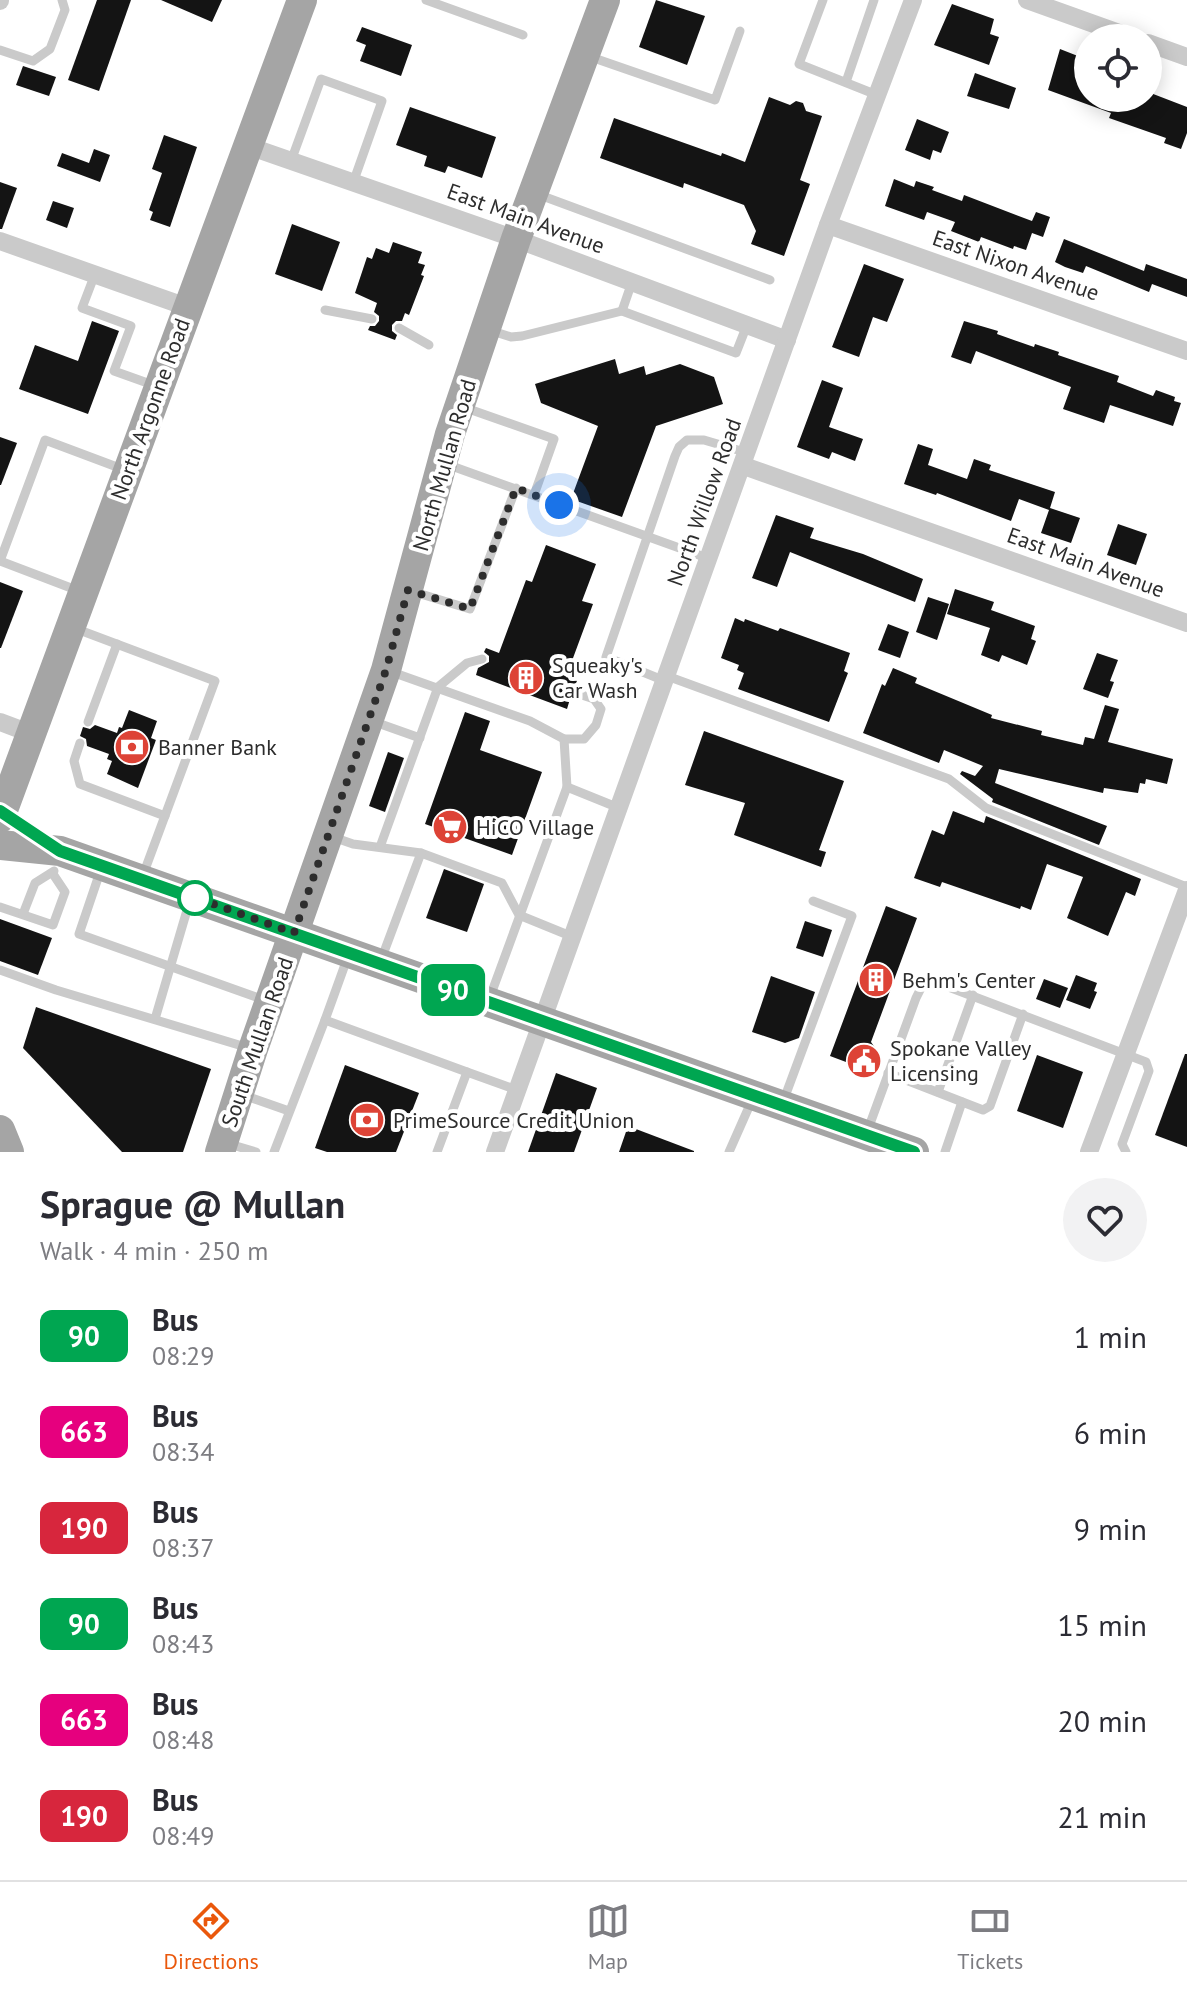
<!DOCTYPE html>
<html lang="en">
<head>
<meta charset="utf-8">
<style>
	:root { --surface:#fff; --page:#f2f2f3; --text:#2b2b33; --muted:#7c7c81; --line:#e1e1e2; --accent:#ea580c }
	body { margin:0; font-family:"PT Sans",sans-serif; background:var(--page); color:var(--text); height:100vh; display:flex; flex-direction:column; font-size:30px; white-space:nowrap }
	* { box-sizing:border-box; margin:0 }
	p { font-size:26px; color:var(--muted) }
	.icon { flex:none; width:44px; height:44px; fill:none; stroke:currentColor; stroke-width:2; stroke-linecap:round; stroke-linejoin:round }
	.map { position:relative; height:1152px; overflow:hidden }
	.panel { display:flex; flex-direction:column; background:var(--surface); flex:1 }
	.panel>* { flex:none }
	.badge { padding:0 16px; border-radius:12px; font-size:28px; line-height:52px }
	.fabs { position:absolute; left:1074px; top:24px; display:grid; gap:16px }
	.fabs a { display:grid; place-items:center; width:88px; height:88px; border-radius:50%; background:var(--surface); box-shadow:0 4px 20px #0003; font-size:40px }
	.you { position:absolute; width:40px; height:40px; margin:-20px; border:6px solid #fff; border-radius:50%; background:#1a73e8; box-shadow:0 0 0 12px #1a73e833 }
	.map>.badge { position:absolute; translate:-50% -50%; box-shadow:0 0 0 4px #fff }
	.round { display:grid; place-items:center; flex:none; width:84px; height:84px; border-radius:42px; background:var(--page) }
	.summary { display:flex; align-items:center; justify-content:space-between; height:136px; padding:0 40px }
	h1 { font-size:38px; font-weight:700; line-height:60px }
	ul { padding:0; list-style:none }
	li { display:flex; align-items:center; gap:24px; height:96px; padding:0 40px }
	li div { flex:1 }
	li b { display:block; font-size:30px }
	li em { font-style:normal }
	li .badge { min-width:88px; font-weight:700; text-align:center }
	.dock { display:flex; justify-content:space-around; align-items:center; height:112px; border-top:2px solid var(--line); background:var(--surface); font-size:22px; color:var(--muted) }
	.dock a { display:grid; justify-items:center; gap:4px }
	.dock .on { color:var(--accent) }
	.map>svg:first-child { display:block }
</style>
</head>
<body>
<div class="map">
<svg width="1187" height="1152" viewBox="0 0 1187 1152">
	<rect width="100%" height="100%" fill="#fff"/>
	<g fill="#141414">
		<path d="M97,0H131L99,91L68,80Z"/>
		<path d="M161,0H222L212,22Z"/>
		<path d="M656,0L705,16L687,65L639,47Z"/>
		<path d="M952,4L994,19L990,34L999,37L989,65L934,45Z"/>
		<path d="M362,27L412,45L401,76L360,61L366,45L356,41Z"/>
		<path d="M1060,49L1088,60V98H1148V92L1187,107V133L1181,149L1164,143L1166,138L1109,118L1111,113L1048,90Z"/>
		<path d="M23,66L56,77L49,96L16,85Z"/>
		<path d="M975,73L1016,88L1009,109L967,96Z"/>
		<path d="M769,97L790,105L796,101L803,103L806,111L822,116L800,180L810,184L784,256L751,244L756,231L744,205L684,183L683,188L600,158L614,118L721,156L722,153L745,162Z"/>
		<path d="M410,107L496,137L482,178L448,166L445,173L424,166L427,156L396,145Z"/>
		<path d="M917,119L949,132L941,153L933,150L930,160L905,150Z"/>
		<path d="M164,135L197,147L170,227L150,220L153,212L149,210L162,173L152,169Z"/>
		<path d="M94,149L110,155L100,182L57,166L62,153L89,163Z"/>
		<path d="M894,179L914,187L916,181L934,187L932,190L962,201L964,195L1032,221L1036,212L1050,217L1043,237L1032,233L1026,250L1014,246L1013,249L981,237L979,242L951,231L955,222L927,212L924,220L885,206Z"/>
		<path d="M0,182L17,188L2,229H0Z"/>
		<path d="M53,201L74,208L67,228L46,220Z"/>
		<path d="M292,224L340,242L322,291L275,274Z"/>
		<path d="M1064,239L1144,271L1146,264L1187,279V297L1152,284L1149,292L1086,266L1083,273L1065,267L1055,262Z"/>
		<path d="M393,242L422,252L418,263L425,265L421,275L424,276L409,315L405,313L402,321H396L392,325V331L397,335L395,340L368,330L370,326H375L379,321V316L374,312L377,303L355,293L367,257L372,259L376,248L389,253Z"/>
		<path d="M864,264L904,279L887,322L873,317L859,357L832,347Z"/>
		<path d="M92,321L119,331L88,414L19,389L35,345L78,361Z"/>
		<path d="M964,321L998,331L997,334L1034,347L1035,344L1059,352L1058,355L1119,376L1117,382L1153,396L1156,390L1175,397L1174,401L1181,403L1173,426L1110,405L1104,423L1063,409L1071,387L976,351L971,364L951,357Z"/>
		<path d="M615,359L619,374L644,366L646,375L680,364L714,377L723,404L656,426L622,517L571,499L598,426L541,403L535,384Z"/>
		<path d="M822,380L843,388L829,427L863,439L855,461L832,452L829,459L797,447Z"/>
		<path d="M0,437L17,443L1,485H0Z"/>
		<path d="M918,444L933,449L928,465L967,479L974,459L991,465L989,470L1055,492L1050,508L1080,518L1071,543L1041,533L1049,510L1019,499L1011,521L937,493L936,495L904,484Z"/>
		<path d="M776,515L814,528L810,538L863,554L923,579L915,602L790,552L777,587L752,578Z"/>
		<path d="M1118,524L1147,534L1136,565L1107,555Z"/>
		<path d="M546,545L596,564L582,601L593,604L566,677L577,681L575,685L566,689V694L570,699L567,709L476,675L478,668L489,662V656L484,652L486,648L499,653L526,580L532,582Z"/>
		<path d="M0,582L23,591L1,648H0Z"/>
		<path d="M955,589L994,602L991,610L1035,626L1031,639L1036,641L1027,665L1002,655L999,662L981,655L990,628L947,614Z"/>
		<path d="M928,597L949,604L937,640L916,632Z"/>
		<path d="M735,618L744,622L745,619L778,631L780,628L850,653L844,671L848,673L829,722L738,689L744,673L737,670L739,665L721,658Z"/>
		<path d="M888,624L909,632L900,658L878,650Z"/>
		<path d="M1097,653L1118,660L1110,681L1114,682L1108,698L1083,689Z"/>
		<path d="M893,668L917,678L915,683L992,715L991,718L1042,731L1041,735L1083,745L1085,737L1094,739L1105,705L1119,709L1108,742L1173,759L1167,784L1146,779L1145,784L1140,783L1138,793L1104,788L1103,793L999,769L995,783L1107,826L1099,845L992,802L993,799L960,774L962,771L975,776L983,766L944,750L939,763L863,733L882,684L885,686Z"/>
		<path d="M129,710L157,721L151,738L156,740L138,788L107,774L112,761L107,759L109,754L87,746L86,739L80,736L83,727L90,729L95,725L117,733L119,727L122,728Z"/>
		<path d="M465,712L490,721L480,750L542,772L512,855L425,824Z"/>
		<path d="M704,731L844,781L819,850L826,852L821,867L734,835L745,803L685,785Z"/>
		<path d="M388,752L404,758L385,812L369,806Z"/>
		<path d="M953,811L984,823L986,816L1141,879L1135,896L1126,892L1108,936L1067,918L1083,877L1047,864L1031,910L1021,906L1020,909L942,882L940,887L914,878L932,830L944,835Z"/>
		<path d="M444,869L484,884L467,932L426,918Z"/>
		<path d="M886,906L917,918L871,1042L878,1052L870,1071L830,1056Z"/>
		<path d="M0,919L52,938L38,975L0,961Z"/>
		<path d="M805,921L832,930L823,957L796,948Z"/>
		<path d="M1076,975L1097,983L1094,991L1097,992L1090,1009L1066,1000Z"/>
		<path d="M771,976L815,992L799,1038L785,1043L752,1032Z"/>
		<path d="M1044,979L1068,988L1060,1008L1036,999Z"/>
		<path d="M36,1007L211,1069L183,1152H122L23,1048Z"/>
		<path d="M1185,1054H1187V1147L1155,1135Z"/>
		<path d="M1037,1055L1083,1072L1063,1128L1017,1111Z"/>
		<path d="M345,1065L419,1093L396,1152H327L315,1148Z"/>
		<path d="M556,1073L597,1088L574,1152H528Z"/>
		<path d="M628,1126L694,1151V1152H619Z"/>
	</g>
	<g fill="none" stroke-linecap="round" stroke-linejoin="round">
		<g stroke="#cacaca" stroke-width="9">
			<path d="M426,0L523,35"/>
			<path d="M823,0L799,64L877,95"/>
			<path d="M0,50L33,61L50,49L65,10L62,0"/>
			<path d="M588,56L715,100L740,31"/>
			<path d="M846,82L874,0"/>
			<path d="M291,161L321,79L382,101L353,183"/>
			<path d="M537,194L770,280"/>
			<path d="M95,274L82,308L131,326L114,371L156,386"/>
			<path d="M325,310L372,319"/>
			<path d="M622,311L632,282"/>
			<path d="M399,328L429,345"/>
			<path d="M489,330L511,337L522,336L622,311L736,353L747,325"/>
			<path d="M463,407L554,439L534,495"/>
			<path d="M446,464L710,559"/>
			<path d="M0,561L45,440L125,470"/>
			<path d="M0,561L79,591"/>
			<path d="M411,591L470,609L516,488"/>
			<path d="M74,628L215,681L143,875"/>
			<path d="M389,671L530,721L564,739H584L596,725L601,709L594,699L573,692"/>
			<path d="M667,676L949,779L986,808L1187,887"/>
			<path d="M665,681L606,657L675,456L679,447L687,440H704L748,453"/>
			<path d="M372,721L420,738"/>
			<path d="M88,722L117,644"/>
			<path d="M564,739L567,787"/>
			<path d="M80,743L74,761L80,784L165,816"/>
			<path d="M330,836L353,844L421,853L502,883L519,915L573,937"/>
			<path d="M380,847L438,687L467,663L482,659"/>
			<path d="M100,872L79,934L267,1001"/>
			<path d="M0,907L53,925L65,892L53,874"/>
			<path d="M23,914L35,883L54,871"/>
			<path d="M347,959L325,1020L467,1072"/>
			<path d="M381,960L421,853"/>
			<path d="M0,970L56,990L249,1048"/>
			<path d="M490,997L567,787L619,808"/>
			<path d="M155,1019L190,900"/>
			<path d="M888,1073L983,1110L990,1106L1023,1014"/>
			<path d="M938,1092L973,995"/>
			<path d="M243,1095L289,1111"/>
			<path d="M783,1102L852,916L813,901"/>
			<path d="M867,1132L916,998L922,986L938,983L1146,1062L1149,1071L1122,1144L1126,1152"/>
			<path d="M226,1143L256,1152"/>
			<path d="M274,1152L325,1020"/>
			<path d="M437,1152L467,1072L517,1090"/>
			<path d="M729,1152L752,1100"/>
			<path d="M945,1152L962,1102"/>
		</g>
		<g stroke="#cacaca" stroke-width="18">
			<path d="M1027,0L1133,38"/>
			<path d="M0,1V0"/>
			<path d="M1148,43L1187,57"/>
			<path d="M248,146L516,239L787,340"/>
			<path d="M828,225L1187,351"/>
			<path d="M0,241L187,307"/>
			<path d="M744,466L1187,623"/>
			<path d="M0,722L32,734"/>
			<path d="M495,1152L828,225L913,0"/>
			<path d="M1089,1152L1187,890"/>
		</g>
		<g stroke="#a5a5a5" stroke-width="30">
			<path d="M0,818L302,0"/>
			<path d="M0,845L60,851L914,1152"/>
			<path d="M0,1130L9,1152"/>
			<path d="M220,1152L253,1049L386,670L450,434L516,239L605,0"/>
		</g>
	</g>
	<g fill="none" stroke-linecap="round" stroke-linejoin="round">
		<defs>
			<path id="line" d="M0,811L60,851L914,1152"/>
		</defs>
		<use href="#line" stroke="#fff" stroke-width="18"/>
		<use href="#line" stroke="#00a651" stroke-width="12"/>
		<path stroke="#2d2d2d" stroke-width="8" stroke-dasharray="0 14.4" d="M195,898L191,896L294,933L386,670L408,590L470,609L516,488L559,505"/>
	</g>
	<defs>
		<symbol id="building-disc" viewBox="-11 -11 22 22"><circle r="9.5" fill="#dd4336" stroke="#fff"/><path d="M-4-6H4V6H1V3H-1V6H-4ZM-2.5-4.3h1.7v1.8h-1.7ZM.8-4.3h1.7v1.8H.8ZM-2.5-1h1.7V.8h-1.7ZM.8-1h1.7V.8H.8Z" fill="#fff"/></symbol>
		<symbol id="bank-disc" viewBox="-11 -11 22 22"><circle r="9.5" fill="#dd4336" stroke="#fff"/><path d="M-6-4H6V4H-6ZM0-2.3a2.3 2.3 0 1 0 0 4.6a2.3 2.3 0 1 0 0-4.6Z" fill="#fff"/></symbol>
		<symbol id="supermarket-disc" viewBox="-11 -11 22 22"><circle r="9.5" fill="#dd4336" stroke="#fff"/><path d="M-6-5.5h2.5l.6 2H6L4.5 2H-2.5L-4.4-4H-6ZM-1.5 3.2a1.3 1.3 0 1 0 .1 0ZM3 3.2a1.3 1.3 0 1 0 .1 0Z" fill="#fff"/></symbol>
		<symbol id="civic-disc" viewBox="-11 -11 22 22"><circle r="9.5" fill="#dd4336" stroke="#fff"/><path d="M-.6-6.5H3V-4.5H.6V-3L4-1V1h2V6H-6V1h2V-1L-.6-3ZM-1.2 2.5V6h2.4V2.5Z" fill="#fff"/></symbol>
	</defs>
	<g fill-rule="evenodd">
		<use href="#building-disc" x="506" y="658" width="40" height="40"/>
		<use href="#bank-disc" x="112" y="727" width="40" height="40"/>
		<use href="#supermarket-disc" x="430" y="807" width="40" height="40"/>
		<use href="#building-disc" x="856" y="960" width="40" height="40"/>
		<use href="#civic-disc" x="844" y="1041" width="40" height="40"/>
		<use href="#bank-disc" x="347" y="1100" width="40" height="40"/>
	</g>
	<circle fill="#fff" stroke="#00a651" stroke-width="4" cx="195" cy="898" r="16"/>
	<g text-anchor="middle" stroke-width="8" stroke-linejoin="round" paint-order="stroke">
		<g font-size="22" fill="#2d2d2d" stroke="#fff">
			<text transform="translate(526 218) rotate(20)" y="8">East Main Avenue</text>
			<text transform="translate(1016 265) rotate(19)" y="8">East Nixon Avenue</text>
			<text transform="translate(150 409) rotate(-70)" y="8">North Argonne Road</text>
			<text transform="translate(444 465) rotate(-74)" y="8">North Mullan Road</text>
			<text transform="translate(704 502) rotate(-70)" y="8">North Willow Road</text>
			<text transform="translate(1086 562) rotate(20)" y="8">East Main Avenue</text>
			<text transform="translate(257 1042) rotate(-71)" y="8">South Mullan Road</text>
		</g>
		<g font-size="22" fill="#2d2d2d" stroke="#fff" text-anchor="start">
			<text x="552" y="673">Squeaky's<tspan x="552" dy="25">Car Wash</tspan></text>
			<text x="158" y="755">Banner Bank</text>
			<text x="476" y="835">HiCO Village</text>
			<text x="902" y="988">Behm's Center</text>
			<text x="890" y="1056">Spokane Valley<tspan x="890" dy="25">Licensing</tspan></text>
			<text x="393" y="1128">PrimeSource Credit Union</text>
		</g>
	</g>
</svg>
<div class="fabs">
<a><svg class="icon" aria-label="locate" viewBox="0 0 24 24"><circle cx="12" cy="12" r="6"/><path d="M12 2v4M12 18v4M2 12h4M18 12h4"/></svg></a>
</div>
<div class="you" style="left:559px;top:505px"></div>
<b class="badge" style="left:453px;top:990px;background:#00a651;color:#fff">90</b>
</div>
<section class="panel">
<div class="summary"><div><h1>Sprague @ Mullan</h1><p>Walk · 4 min · 250 m</p></div><a class="round"><svg class="icon" aria-label="heart" viewBox="0 0 24 24"><path d="M12 20l-8-8c-3-5 5-10 8-4 3-6 11-1 8 4z"/></svg></a></div>
<ul>
<li><span class="badge" style="background:#00a651;color:#fff">90</span><div><b>Bus</b><p>08:29</p></div><em>1 min</em></li>
<li><span class="badge" style="background:#e6007e;color:#fff">663</span><div><b>Bus</b><p>08:34</p></div><em>6 min</em></li>
<li><span class="badge" style="background:#d7263d;color:#fff">190</span><div><b>Bus</b><p>08:37</p></div><em>9 min</em></li>
<li><span class="badge" style="background:#00a651;color:#fff">90</span><div><b>Bus</b><p>08:43</p></div><em>15 min</em></li>
<li><span class="badge" style="background:#e6007e;color:#fff">663</span><div><b>Bus</b><p>08:48</p></div><em>20 min</em></li>
<li><span class="badge" style="background:#d7263d;color:#fff">190</span><div><b>Bus</b><p>08:49</p></div><em>21 min</em></li>
</ul>
</section>
<nav class="dock">
<a class="on"><svg class="icon" aria-label="directions" viewBox="0 0 24 24"><path d="M12 3l9 9-9 9-9-9zM9 14v-3h6M13 9l2 2-2 2"/></svg>Directions</a>
<a><svg class="icon" aria-label="map" viewBox="0 0 24 24"><path d="M3 6l6-2 6 2 6-2v14l-6 2-6-2-6 2zM9 4v14M15 6v14"/></svg>Map</a>
<a><svg class="icon" aria-label="tickets" viewBox="0 0 24 24"><path d="M3 7h18v10H3zM15 7v10"/></svg>Tickets</a>
</nav>
</body>
</html>
